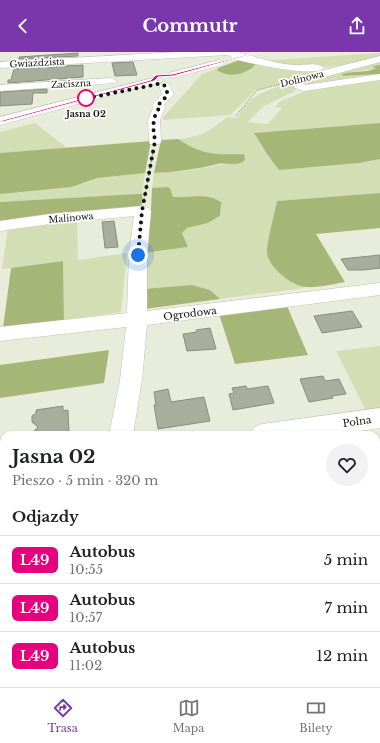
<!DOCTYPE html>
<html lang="pl">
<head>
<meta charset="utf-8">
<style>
	:root { --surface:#fff; --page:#f2f2f2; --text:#202124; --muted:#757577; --line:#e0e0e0; --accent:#7a37ac }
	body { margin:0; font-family:"Libre Baskerville",serif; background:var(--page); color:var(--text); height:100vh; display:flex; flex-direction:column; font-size:15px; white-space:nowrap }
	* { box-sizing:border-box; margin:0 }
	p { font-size:13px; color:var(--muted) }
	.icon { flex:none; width:22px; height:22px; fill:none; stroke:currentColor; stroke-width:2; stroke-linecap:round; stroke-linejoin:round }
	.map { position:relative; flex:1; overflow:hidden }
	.side { position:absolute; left:0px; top:379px; width:380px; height:256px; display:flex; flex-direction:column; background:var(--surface); border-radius:12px 12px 0 0; box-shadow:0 1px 3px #0004 }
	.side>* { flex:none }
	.badge { padding:0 8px; border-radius:6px; font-size:14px; line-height:26px }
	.you { position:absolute; width:20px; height:20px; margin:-10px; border:3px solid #fff; border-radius:50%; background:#1a73e8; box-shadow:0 0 0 6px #1a73e833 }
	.map>.badge { position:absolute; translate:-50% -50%; box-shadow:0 0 0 2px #fff }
	h2 { padding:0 12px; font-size:15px; line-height:36px }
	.round { display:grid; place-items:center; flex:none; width:42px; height:42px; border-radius:21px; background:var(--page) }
	.headline { display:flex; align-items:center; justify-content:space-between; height:68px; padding:0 12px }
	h1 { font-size:19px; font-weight:800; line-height:30px }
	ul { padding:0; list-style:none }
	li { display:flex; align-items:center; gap:12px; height:48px; padding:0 12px; border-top:1px solid var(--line) }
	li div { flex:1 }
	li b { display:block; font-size:15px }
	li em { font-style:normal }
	li .badge { min-width:44px; font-weight:700; text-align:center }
	header { display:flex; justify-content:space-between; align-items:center; height:52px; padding:0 12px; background:var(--accent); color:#fff; font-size:18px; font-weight:800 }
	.tab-bar { display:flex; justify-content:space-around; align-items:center; height:56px; border-top:1px solid var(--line); background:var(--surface); font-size:11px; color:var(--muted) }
	.tab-bar a { display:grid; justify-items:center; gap:2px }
	.tab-bar .selected { color:var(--accent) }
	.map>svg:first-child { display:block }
</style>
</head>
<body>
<header><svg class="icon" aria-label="back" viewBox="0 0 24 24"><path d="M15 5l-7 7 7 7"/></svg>Commutr<svg class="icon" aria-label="share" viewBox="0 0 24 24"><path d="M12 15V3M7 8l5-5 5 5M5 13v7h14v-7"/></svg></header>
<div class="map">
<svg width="380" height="635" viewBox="0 0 380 635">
	<rect width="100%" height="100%" fill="#e8eddb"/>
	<g fill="#d3deb5">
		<path d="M380,1V5C355,11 326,18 300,15C287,14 274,11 260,9Z"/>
		<path d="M380,8V13L373,14L376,15L375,17L358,19L343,24L380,22V71L254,81L267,102L279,118L359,111L380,107V141L277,149L267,198L273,214L279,221L289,228L305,236L220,247L210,238L192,233L143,237V201L188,195L182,181L187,176L208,171L220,165L221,153L206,145H173L170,136L167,135L152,136L154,121L184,119L226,112L244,102C216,103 202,103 178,87C203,84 208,80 227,65L237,66C240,61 244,55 248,51C259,39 278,35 292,31L296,36L295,39L264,54L248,70L268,72L282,56L275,55L279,50L313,36L302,30Z"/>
		<path d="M255,11L303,19L332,18L255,38L249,45L230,63L163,68L164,64L202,22L218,16L217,18C227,26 239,21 250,18Z"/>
		<path d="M35,71L66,95L63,97L0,101V80Z"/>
		<path d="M145,121L142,142L0,150V142L86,131L98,126Z"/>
		<path d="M77,168L78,208L127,201L121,260L64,268L63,209L2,217L8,176Z"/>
		<path d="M380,294V361L368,363L336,299Z"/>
	</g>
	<g fill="#a6b677">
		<path d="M239,8L255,11V13C247,22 228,27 217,18L218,16Z"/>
		<path d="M380,13V22L343,24L342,22C352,19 368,21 376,16L372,14Z"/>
		<path d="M380,71V107L359,111L279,118L267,102L254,81Z"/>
		<path d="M178,87C202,103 216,103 244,102L245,108C238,115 227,110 218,112C197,117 176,120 154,121L161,88Z"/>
		<path d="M151,89L145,121L98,126L71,135L0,142V101Z"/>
		<path d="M167,135L170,136L173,145C189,146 209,140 222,151L221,153L220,164L208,171L187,176L182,181L188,195L143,201L151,157L152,136Z"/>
		<path d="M380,141V176L316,182L345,230C334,232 317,236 306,235C291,234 265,213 267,197C269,181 274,164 277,149Z"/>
		<path d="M137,142H142L143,150L140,155L0,169V150Z"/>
		<path d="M63,209L64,268L3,276L11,216Z"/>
		<path d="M192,233L210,238L220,247L144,257L143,237Z"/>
		<path d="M287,254L308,303L235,312L219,262Z"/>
		<path d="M109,298L104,331L0,346V313Z"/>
		<path d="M376,432L380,441V521H376Z"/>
	</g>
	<g fill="#a8ad9c" stroke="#888d7c">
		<path d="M78,1V4L19,7V5Z"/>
		<path d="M133,10L137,23L115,24L112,11Z"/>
		<path d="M83,13V25L8,31V28H11L14,17Z"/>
		<path d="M47,37V41H33L32,52L0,54V40Z"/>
		<path d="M114,169L118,195L105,196L102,170Z"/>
		<path d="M380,203V216L363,218H348L341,207Z"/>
		<path d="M352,259L362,275L322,281L314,264Z"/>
		<path d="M210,276L216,297L187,299L183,282L197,280L196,278Z"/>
		<path d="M323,324L325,329L339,327L346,342L332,344L333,346L309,350L300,327Z"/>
		<path d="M246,334L247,337L268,334L274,351L233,358L229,342L234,341L232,336Z"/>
		<path d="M168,337L171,350L204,345L210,369L158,377L154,353H156L154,340Z"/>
		<path d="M63,354V359L68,358L69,383H30L38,375L32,370V364L36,361V358Z"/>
	</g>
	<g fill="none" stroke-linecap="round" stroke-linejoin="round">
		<defs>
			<g id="minor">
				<path d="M177,0H238C255,5 274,11 293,13C302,14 318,9 324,16C315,26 251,11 237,8C233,7 232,4 227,3L0,16V10Z"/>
				<path d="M380,4V10L302,31L305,33L380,22V28L304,39L295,36L291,30L292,28L309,22Z"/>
				<path d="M219,8L222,9L224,11L222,13L173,26L168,23L169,21Z"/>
				<path d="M112,26L117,29L116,31L0,39V33Z"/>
				<path d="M153,26L158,29L157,31L0,73V65Z"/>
				<path d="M164,30L168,31L174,42L164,53L165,56L160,68L161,89L160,92H150L149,89L148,68L153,56L152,53L162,42L159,33Z"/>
				<path d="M143,154L149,156L151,159L147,203V259L380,231V243L147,273L142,328L133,383H109L120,328L126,275L0,289V275L127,261L129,203L134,164L50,172L0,179V169L50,162Z"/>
				<path d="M380,356V376L333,383H250L253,376L262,372Z"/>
				<path d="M4,410V434L0,435V411Z"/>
				<path d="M380,613V635H344L345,631H376V614Z"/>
				<rect x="69" y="631" width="34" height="4"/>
			</g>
		</defs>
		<use href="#minor" stroke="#c0c5b3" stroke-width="1"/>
		<path stroke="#919588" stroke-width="1" stroke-dasharray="1.5 1" stroke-linecap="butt" d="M236,64L257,38L285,31"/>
		<path stroke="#919588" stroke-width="1.5" stroke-dasharray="2 1.5" stroke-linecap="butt" d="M144,148L153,100"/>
		<use href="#minor" fill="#fff" fill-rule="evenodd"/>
	</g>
	<path fill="#e6007e" stroke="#fff" d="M257,0H260L173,24L158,25L154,29L2,70L0,69L151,28L156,23L173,22Z"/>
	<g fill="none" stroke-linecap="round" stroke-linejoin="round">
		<path stroke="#11130d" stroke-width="4" stroke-dasharray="0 7.2" d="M86,46L83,47L158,32L164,33L167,38V44L158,53L159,56L155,64L153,74L155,89L142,159L138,203"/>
	</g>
	<circle fill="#fff" stroke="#e6007e" stroke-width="2" cx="86" cy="46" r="8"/>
	<g text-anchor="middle" stroke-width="3.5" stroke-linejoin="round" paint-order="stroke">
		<g font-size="9" fill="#11130d" stroke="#fff">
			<text transform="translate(37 11) rotate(-3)" y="3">Gwiaździsta</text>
			<text transform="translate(302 27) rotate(-14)" y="3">Dolinowa</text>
			<text transform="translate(71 32) rotate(-3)" y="3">Zaciszna</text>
			<text transform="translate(71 166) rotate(-5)" y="3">Malinowa</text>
		</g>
		<g font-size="9" font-weight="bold" fill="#11130d" stroke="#fff">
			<text x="86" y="65">Jasna 02</text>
		</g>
		<g font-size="10" fill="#11130d" stroke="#fff">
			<text transform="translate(190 261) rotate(-7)" y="4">Ogrodowa</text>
			<text transform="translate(357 369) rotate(-8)" y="4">Polna</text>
		</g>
	</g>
</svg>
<div class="you" style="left:138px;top:203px"></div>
<section class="side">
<div class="headline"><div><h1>Jasna 02</h1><p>Pieszo · 5 min · 320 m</p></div><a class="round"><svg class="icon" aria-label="heart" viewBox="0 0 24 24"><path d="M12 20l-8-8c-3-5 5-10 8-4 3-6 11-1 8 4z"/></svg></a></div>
<h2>Odjazdy</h2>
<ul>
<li><span class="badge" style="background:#e6007e;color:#fff">L49</span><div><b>Autobus</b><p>10:55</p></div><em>5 min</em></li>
<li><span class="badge" style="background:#e6007e;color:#fff">L49</span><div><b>Autobus</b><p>10:57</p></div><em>7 min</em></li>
<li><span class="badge" style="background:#e6007e;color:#fff">L49</span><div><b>Autobus</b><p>11:02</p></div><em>12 min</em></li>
</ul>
</section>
</div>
<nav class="tab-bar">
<a class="selected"><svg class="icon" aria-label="directions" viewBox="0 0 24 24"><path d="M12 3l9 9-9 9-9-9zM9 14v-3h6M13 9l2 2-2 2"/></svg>Trasa</a>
<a><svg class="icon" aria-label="map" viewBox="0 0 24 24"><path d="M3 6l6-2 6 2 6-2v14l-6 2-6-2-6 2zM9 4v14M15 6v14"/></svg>Mapa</a>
<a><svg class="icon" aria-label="tickets" viewBox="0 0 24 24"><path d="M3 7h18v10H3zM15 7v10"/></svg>Bilety</a>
</nav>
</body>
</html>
